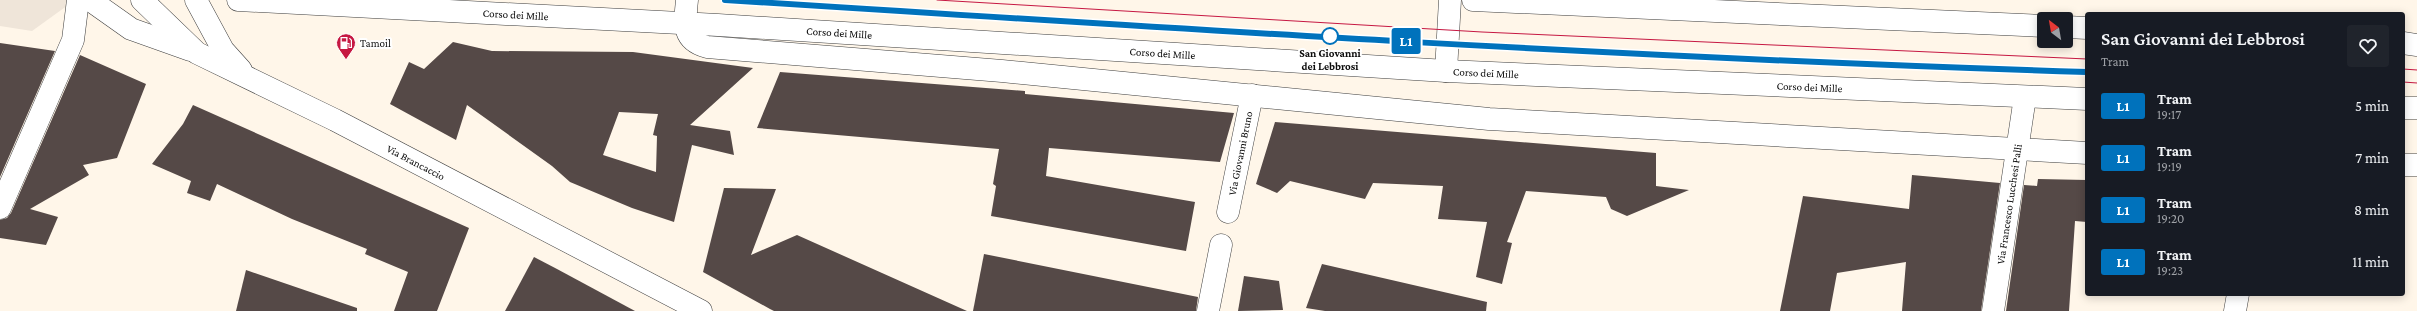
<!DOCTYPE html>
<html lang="it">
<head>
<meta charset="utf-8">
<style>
	:root { --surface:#171b24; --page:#20242c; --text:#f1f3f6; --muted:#9ea1a6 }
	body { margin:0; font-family:"Crimson Pro",serif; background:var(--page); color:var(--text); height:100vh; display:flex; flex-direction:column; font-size:15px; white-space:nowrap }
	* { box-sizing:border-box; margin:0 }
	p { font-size:13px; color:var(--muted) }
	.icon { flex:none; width:22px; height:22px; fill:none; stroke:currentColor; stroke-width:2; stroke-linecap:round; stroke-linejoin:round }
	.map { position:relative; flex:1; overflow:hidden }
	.side { position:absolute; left:2085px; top:12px; width:320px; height:284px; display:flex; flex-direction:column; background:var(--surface); border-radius:4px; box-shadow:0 2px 10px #0003 }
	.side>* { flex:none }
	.badge { padding:0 8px; border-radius:3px; font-size:14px; line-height:26px }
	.needle { width:26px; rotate:329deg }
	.fabs { position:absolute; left:2037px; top:12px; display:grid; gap:8px }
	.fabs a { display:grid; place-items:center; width:36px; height:36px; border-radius:4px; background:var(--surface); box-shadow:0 2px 10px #0003; font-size:20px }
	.map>.badge { position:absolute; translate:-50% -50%; box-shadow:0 0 0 2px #fff }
	.round { display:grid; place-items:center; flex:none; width:42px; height:42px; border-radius:4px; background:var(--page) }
	.head { display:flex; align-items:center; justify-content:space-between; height:68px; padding:0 16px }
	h1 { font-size:19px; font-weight:600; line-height:30px }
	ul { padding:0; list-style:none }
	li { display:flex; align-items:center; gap:12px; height:52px; padding:0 16px }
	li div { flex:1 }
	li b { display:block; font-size:15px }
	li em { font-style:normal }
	li .badge { min-width:44px; font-weight:700; text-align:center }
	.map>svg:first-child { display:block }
</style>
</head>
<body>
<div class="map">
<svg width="2417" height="311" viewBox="0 0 2417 311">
	<rect width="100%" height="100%" fill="#fff6e9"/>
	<path fill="#efe5d9" d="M0,0H75L32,31L0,26Z"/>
	<g fill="#554947" fill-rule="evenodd">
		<path d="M453,42L492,51L633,52L753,68L690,125L730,131L734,155L692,145L674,222L632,208L570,182L552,166L467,105L456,140L390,104L409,62L424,69ZM619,112L658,114L653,135L657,136L656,172L603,155Z"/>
		<path d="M0,43L55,51L0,177Z"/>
		<path d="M80,55L146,84L117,158L83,165L89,175L30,209L58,217L46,245L0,238V220L7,218L11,213Z"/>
		<path d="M780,72L1025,91V94L1234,113L1220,162L1049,148L1046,176L1195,202L1186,251L991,216L996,186L993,184L999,149L757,128Z"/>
		<path d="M193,105L469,228L437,311H394L408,272L365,254L367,249L292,219L217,184L210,201L187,193L191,181L152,164L183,124Z"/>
		<path d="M1275,122L1656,153V186L1689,190L1627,216L1611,209L1606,197L1526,191L1507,242L1512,243L1502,284L1476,277L1487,222L1438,219L1443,186L1373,183L1365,199L1290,181L1277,193L1256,184Z"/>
		<path d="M1912,175L2000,183L1981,311H1902L1906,262L1837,273L1830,311H1780L1803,196L1909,209Z"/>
		<path d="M2038,179L2087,180V222L2075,221L2069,311H2006L2024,185L2037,186Z"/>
		<path d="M724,188L776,189L751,255L797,235L967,311H774L770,309L703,272Z"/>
		<path d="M984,254L1198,297L1196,311H973Z"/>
		<path d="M534,257L557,269L635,311H505Z"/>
		<path d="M1322,264L1487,302L1486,311H1325L1306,308Z"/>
		<path d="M246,270L357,308V311H236Z"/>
		<path d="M1244,276L1279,281L1283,310L1238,311Z"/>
	</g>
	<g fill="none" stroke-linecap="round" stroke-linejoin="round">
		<defs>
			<g id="minor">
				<path d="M90,0L131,29L190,50"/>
				<path id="s1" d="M142,0L197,53L335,120L701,311"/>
				<path d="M196,0L223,50L241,70"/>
				<path d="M687,0C685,22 681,40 707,47L1002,71L1489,119L2087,153"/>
				<path d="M1473,0L2044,26"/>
				<path d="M2066,27L2087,28"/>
				<path d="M2403,43L2417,45"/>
				<path d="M1446,71L1450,0"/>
				<path d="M2403,165H2417"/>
				<path d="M0,208L73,40L78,0"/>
				<path id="s2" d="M1228,212L1252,95"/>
				<path d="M1208,311L1221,245"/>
				<path id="s3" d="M1993,311L2025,97"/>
				<path d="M2235,311L2238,294"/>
			</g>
			<g id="tertiary">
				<path id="s4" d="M238,0L718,25L1446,71L2087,99"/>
				<path d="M2403,108H2417"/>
			</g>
		</defs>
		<use href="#minor" stroke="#3e3e3e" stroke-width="23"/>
		<use href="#tertiary" stroke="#3e3e3e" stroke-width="23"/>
		<use href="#minor" stroke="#fff" stroke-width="22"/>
		<use href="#tertiary" stroke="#fff" stroke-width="22"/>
		<g stroke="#c61842" stroke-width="1">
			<path d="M725,0C1178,28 1632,59 2087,72"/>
			<path d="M937,0L1482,32L2087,59"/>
			<path d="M2403,69L2417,70"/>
			<path d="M2403,82L2417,83"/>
		</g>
	</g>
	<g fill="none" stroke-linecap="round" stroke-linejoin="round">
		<defs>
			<path id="line" d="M725,0C1179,29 1633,58 2087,72"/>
		</defs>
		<use href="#line" stroke="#fff" stroke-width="9"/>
		<use href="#line" stroke="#0072bc" stroke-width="6"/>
	</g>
	<defs>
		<symbol id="fuel-pin" viewBox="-11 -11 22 30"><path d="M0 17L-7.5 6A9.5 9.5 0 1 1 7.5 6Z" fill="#c61842" stroke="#fff"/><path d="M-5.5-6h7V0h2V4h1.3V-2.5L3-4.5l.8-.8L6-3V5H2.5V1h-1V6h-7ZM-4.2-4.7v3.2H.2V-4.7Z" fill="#fff"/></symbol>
	</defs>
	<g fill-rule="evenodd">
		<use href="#fuel-pin" x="335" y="32" width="22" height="30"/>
	</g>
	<circle fill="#fff" stroke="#0072bc" stroke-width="2" cx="1330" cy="36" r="8"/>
	<g text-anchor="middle" stroke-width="4" stroke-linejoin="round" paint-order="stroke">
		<g font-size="11" fill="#0b0b0b" stroke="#fff">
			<text dy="4" stroke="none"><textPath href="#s4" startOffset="278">Corso dei Mille</textPath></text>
			<text dy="4" stroke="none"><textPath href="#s4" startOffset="602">Corso dei Mille</textPath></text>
			<text dy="4" stroke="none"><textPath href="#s4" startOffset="926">Corso dei Mille</textPath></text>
			<text dy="4" stroke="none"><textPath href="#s4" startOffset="1250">Corso dei Mille</textPath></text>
			<text dy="4" stroke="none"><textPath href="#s4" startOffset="1574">Corso dei Mille</textPath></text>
			<text dy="4" stroke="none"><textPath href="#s2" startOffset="60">Via Giovanni Bruno</textPath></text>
			<text dy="4" stroke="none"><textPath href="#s1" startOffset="321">Via Brancaccio</textPath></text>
			<text dy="4" stroke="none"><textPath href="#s3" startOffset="108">Via Francesco Lucchesi Palli</textPath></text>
		</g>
		<g font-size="11" fill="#0b0b0b" stroke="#fff" text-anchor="start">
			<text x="360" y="47">Tamoil</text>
		</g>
		<g font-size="11" font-weight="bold" fill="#0b0b0b" stroke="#fff">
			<text x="1330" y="57">San Giovanni<tspan x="1330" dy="13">dei Lebbrosi</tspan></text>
		</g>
	</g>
</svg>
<div class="fabs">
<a><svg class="needle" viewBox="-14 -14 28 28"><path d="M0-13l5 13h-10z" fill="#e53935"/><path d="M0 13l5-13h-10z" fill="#9ea1a6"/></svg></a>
</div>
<b class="badge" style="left:1406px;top:41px;background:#0072bc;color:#fff">L1</b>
<section class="side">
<div class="head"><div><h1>San Giovanni dei Lebbrosi</h1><p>Tram</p></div><a class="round"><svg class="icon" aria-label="heart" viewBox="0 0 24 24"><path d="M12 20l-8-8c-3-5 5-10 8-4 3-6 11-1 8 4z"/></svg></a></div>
<ul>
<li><span class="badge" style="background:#0072bc;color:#fff">L1</span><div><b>Tram</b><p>19:17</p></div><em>5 min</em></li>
<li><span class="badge" style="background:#0072bc;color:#fff">L1</span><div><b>Tram</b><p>19:19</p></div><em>7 min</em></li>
<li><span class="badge" style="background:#0072bc;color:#fff">L1</span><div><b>Tram</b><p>19:20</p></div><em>8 min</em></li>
<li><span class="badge" style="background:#0072bc;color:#fff">L1</span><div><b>Tram</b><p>19:23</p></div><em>11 min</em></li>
</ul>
</section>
</div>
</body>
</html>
